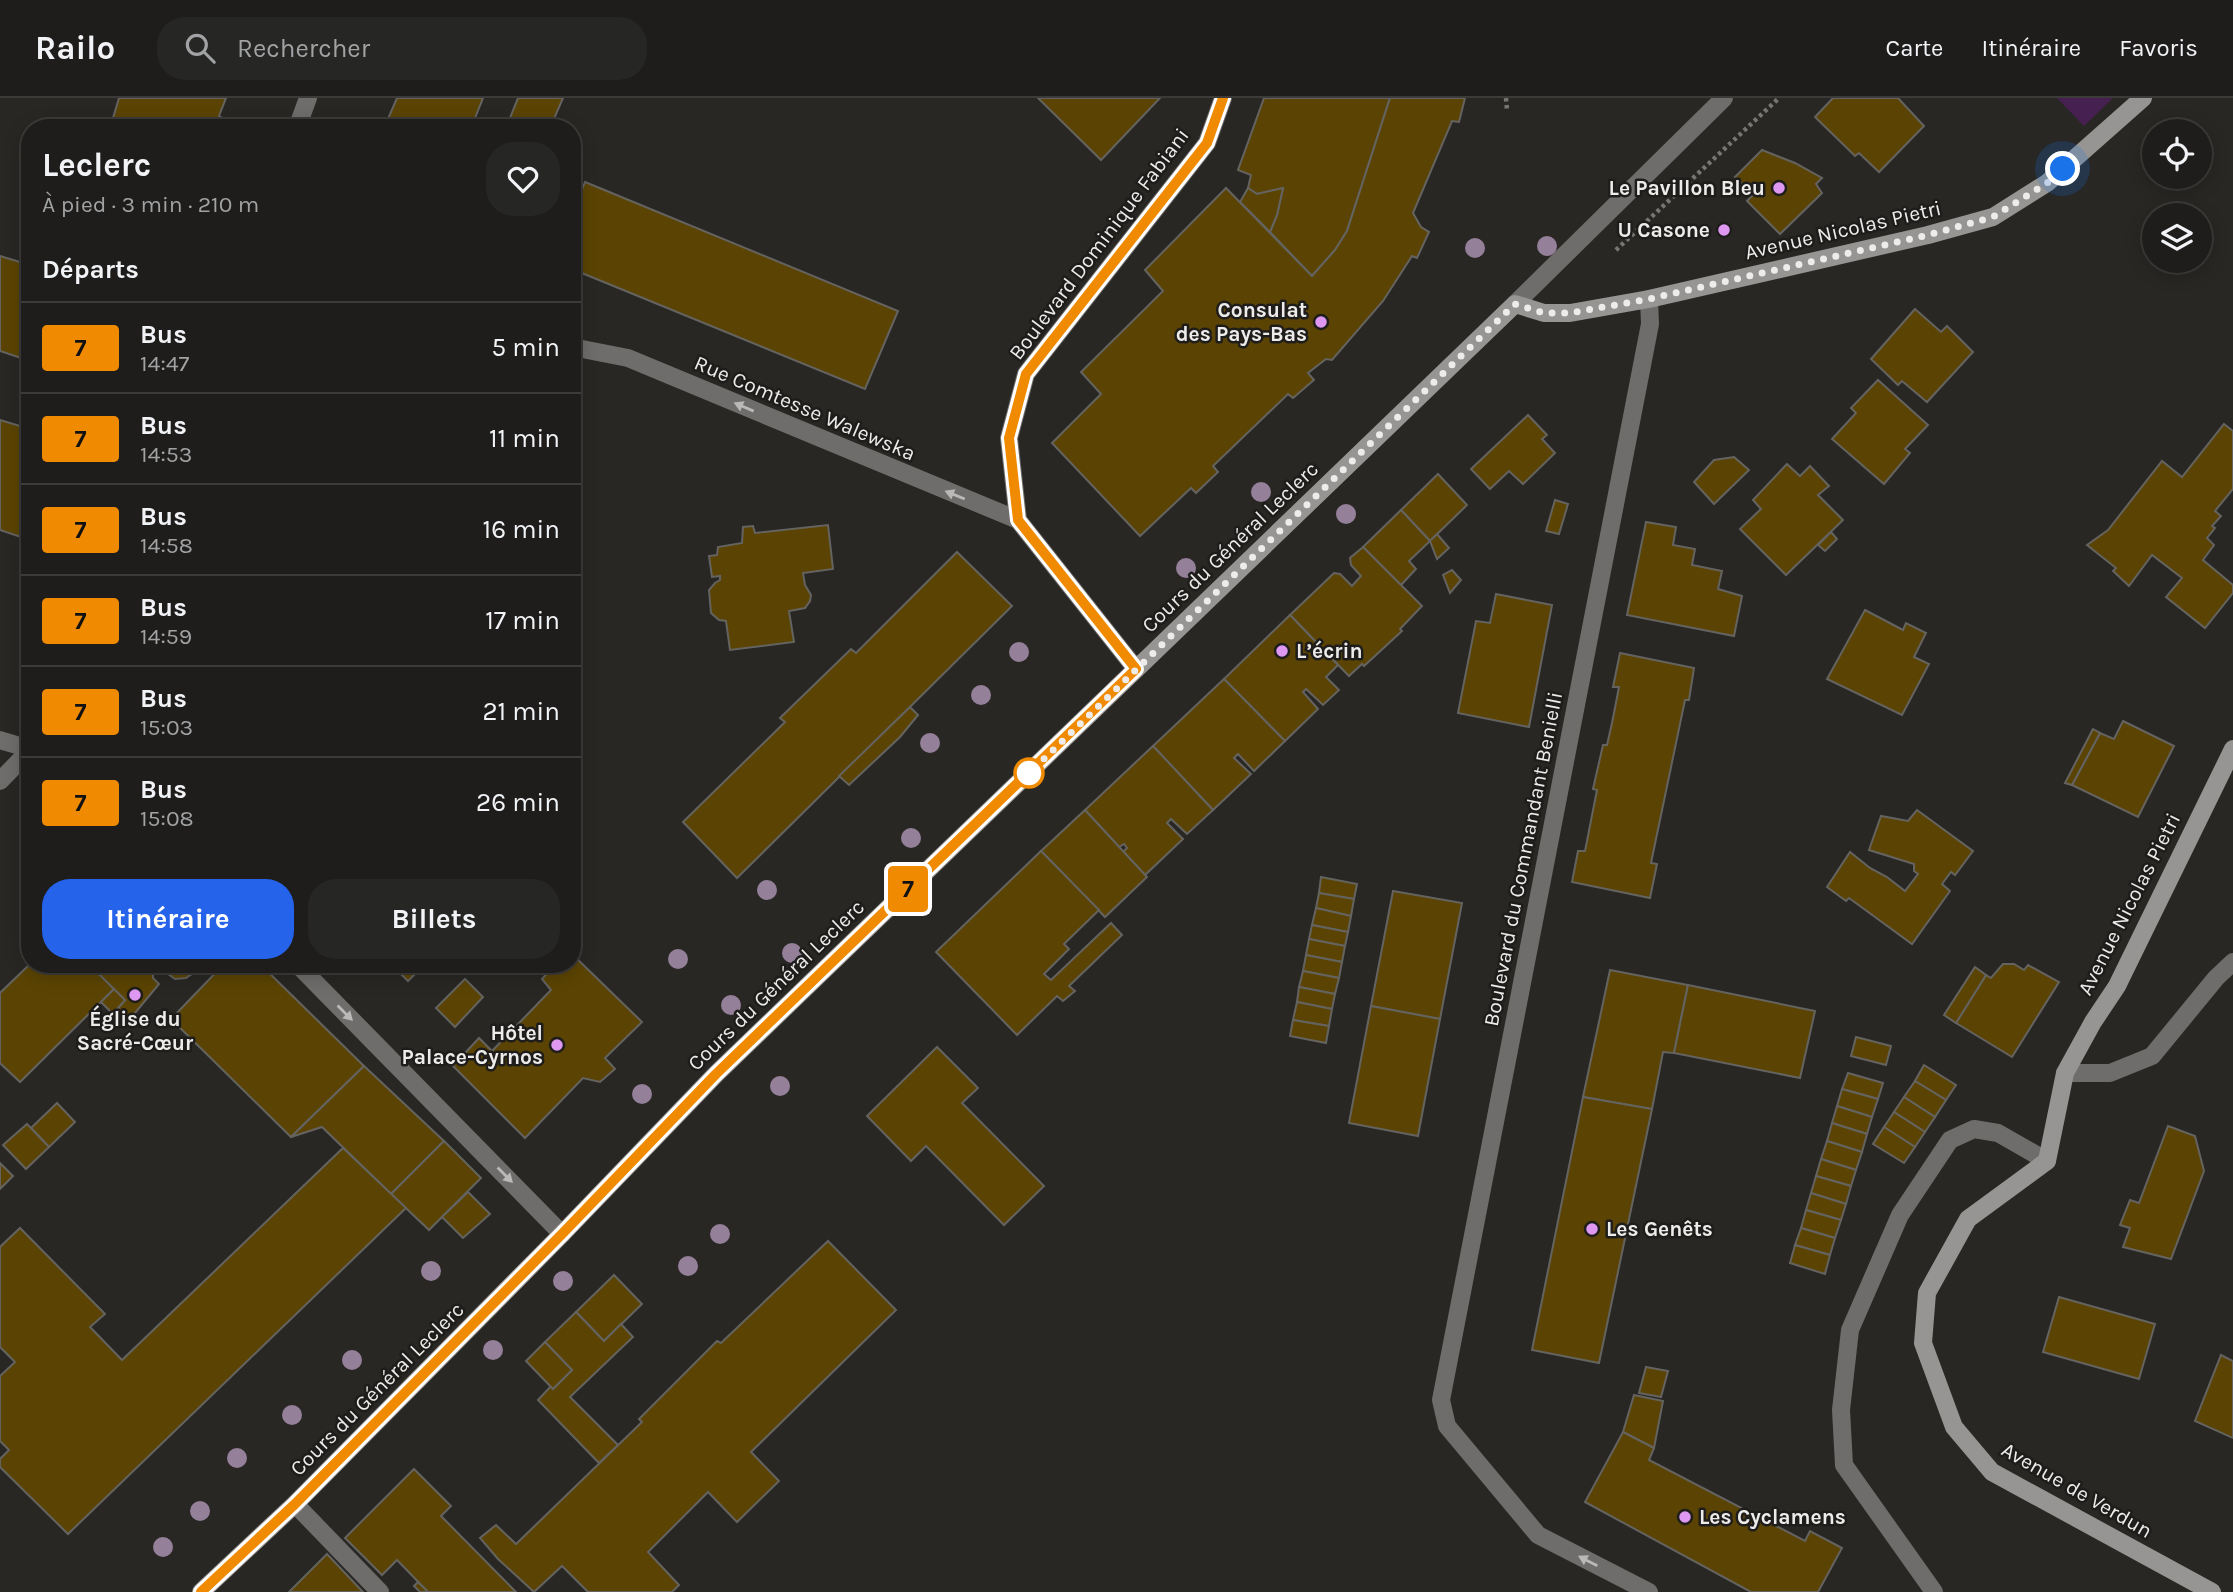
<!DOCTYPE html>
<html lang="fr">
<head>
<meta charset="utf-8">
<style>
	:root { --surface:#1e1d1b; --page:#262624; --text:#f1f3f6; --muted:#a1a2a3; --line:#3c3b3a; --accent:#2563eb }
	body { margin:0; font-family:Karla,sans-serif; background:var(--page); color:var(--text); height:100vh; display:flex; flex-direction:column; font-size:26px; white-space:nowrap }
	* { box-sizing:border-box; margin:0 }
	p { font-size:23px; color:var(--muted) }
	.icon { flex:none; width:38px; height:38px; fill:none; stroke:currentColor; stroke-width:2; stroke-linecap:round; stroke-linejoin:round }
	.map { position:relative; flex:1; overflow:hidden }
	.panel { position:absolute; left:21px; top:21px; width:560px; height:854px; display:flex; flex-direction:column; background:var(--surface); border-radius:28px; box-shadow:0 4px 18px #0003,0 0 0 2px var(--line) }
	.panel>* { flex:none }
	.badge { padding:0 14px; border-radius:5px; font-size:24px; line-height:46px }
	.fabs { position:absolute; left:2142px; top:21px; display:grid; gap:14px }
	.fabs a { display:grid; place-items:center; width:70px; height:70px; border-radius:50%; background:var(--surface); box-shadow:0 4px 18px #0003,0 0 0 2px var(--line); font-size:35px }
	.you { position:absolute; width:35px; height:35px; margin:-18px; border:5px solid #fff; border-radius:50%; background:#1a73e8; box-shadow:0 0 0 10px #1a73e833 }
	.map>.badge { position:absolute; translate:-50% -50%; box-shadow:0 0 0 4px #fff }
	h2 { padding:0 21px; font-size:26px; line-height:63px }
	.round { display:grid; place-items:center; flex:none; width:74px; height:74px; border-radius:28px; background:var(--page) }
	.head { display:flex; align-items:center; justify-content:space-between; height:119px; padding:0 21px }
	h1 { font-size:33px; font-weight:700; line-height:52px }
	.cta { display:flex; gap:14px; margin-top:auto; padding:14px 21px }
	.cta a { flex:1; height:80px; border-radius:28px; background:var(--accent); color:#fff; font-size:28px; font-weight:700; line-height:80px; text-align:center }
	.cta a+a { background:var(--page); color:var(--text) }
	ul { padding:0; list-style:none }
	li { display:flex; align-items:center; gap:21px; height:91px; padding:0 21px; border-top:2px solid var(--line) }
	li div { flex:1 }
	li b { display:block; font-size:26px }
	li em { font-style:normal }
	li .badge { min-width:77px; font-weight:700; text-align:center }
	header { display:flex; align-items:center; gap:42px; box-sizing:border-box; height:98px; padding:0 35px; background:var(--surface); border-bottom:2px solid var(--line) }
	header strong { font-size:33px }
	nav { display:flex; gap:38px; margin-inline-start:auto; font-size:24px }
	.search { width:490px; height:63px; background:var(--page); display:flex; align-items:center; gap:18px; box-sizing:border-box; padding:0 24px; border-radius:28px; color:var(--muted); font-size:26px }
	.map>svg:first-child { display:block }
</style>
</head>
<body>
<header>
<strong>Railo</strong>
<div class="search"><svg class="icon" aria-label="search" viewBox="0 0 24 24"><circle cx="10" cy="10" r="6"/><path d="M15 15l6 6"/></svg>Rechercher</div>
<nav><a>Carte</a><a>Itinéraire</a><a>Favoris</a></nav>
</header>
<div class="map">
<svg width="2233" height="1494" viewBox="0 0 2233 1494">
	<rect width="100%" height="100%" fill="#282724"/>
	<path fill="#462051" d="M2057,0H2113L2084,28Z"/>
	<g fill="#5b4403" stroke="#646360" stroke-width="2">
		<path d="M119,0H226L219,18L224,21L220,30H110Z"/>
		<path d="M397,0H483L471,30H384Z"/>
		<path d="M518,0H563L550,30H506Z"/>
		<path d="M1038,0H1160L1101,62Z"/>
		<path d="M1264,0H1390L1347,133L1335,152L1312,178L1270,134L1277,117L1283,90L1257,96L1248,90L1251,77L1238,72Z"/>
		<path d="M1390,0H1465L1459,24L1452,23L1413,115L1421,129L1429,134L1417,160L1412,158L1383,203L1332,262L1326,261L1308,275L1314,282L1293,300L1288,296L1213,368L1218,374L1196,395L1191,390L1140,438L1052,345L1101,296L1081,274L1163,193L1145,172L1226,90L1312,178L1335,152L1347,133Z"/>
		<path d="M1833,0H1898L1924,28L1879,74L1859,55L1855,58L1815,19Z"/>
		<path d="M1762,52L1795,65L1822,80L1816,86L1822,95L1780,136L1747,103L1753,97L1735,79Z"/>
		<path d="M585,84L898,213L865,291L572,171V117Z"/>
		<path d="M1248,90L1257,96L1283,90L1277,117L1270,134L1240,104Z"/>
		<path d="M0,158L30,167V263L0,253Z"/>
		<path d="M1915,211L1941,234L1947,228L1973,254L1927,304L1902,283L1898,287L1871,261Z"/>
		<path d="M1878,282L1928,327L1905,351L1910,355L1884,386L1832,341L1856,315L1851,310Z"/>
		<path d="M1528,317L1547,337L1542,341L1555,355L1523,386L1509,373L1490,391L1471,371Z"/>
		<path d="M0,322L30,331V442L0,432Z"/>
		<path d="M2224,326L2233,333V391L2215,413L2221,418L2212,428L2215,430L2207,440L2214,447L2203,462L2233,487V495L2205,530L2166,499L2182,480L2152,457L2129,488L2113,473L2116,470L2087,447L2108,432L2162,363L2182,379Z"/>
		<path d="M1734,359L1749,372L1714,406L1694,384L1714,362Z"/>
		<path d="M1787,366L1800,378L1810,368L1829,388L1818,397L1843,422L1786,477L1740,431L1761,411L1753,402Z"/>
		<path d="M1438,376L1467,407L1430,443L1401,412Z"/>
		<path d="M1555,402L1568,406L1559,436L1546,433Z"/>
		<path d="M1401,412L1430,443L1409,463L1416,471L1401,487L1363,449Z"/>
		<path d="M1646,424L1676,429L1673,447L1695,451L1692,467L1722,473L1718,491L1742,498L1734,538L1627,517Z"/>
		<path d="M828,427L833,471L803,475L805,487L811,497L810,503L805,510L789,513L794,544L730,552L726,523L719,522L711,515L709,492L715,485L720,482V478L712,479L709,458L717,457L718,449L742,445L743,429L753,428L755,435Z"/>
		<path d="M1831,434L1837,441L1825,453L1818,447Z"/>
		<path d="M1437,436L1449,450L1437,461L1430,443Z"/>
		<path d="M1363,449L1422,508L1400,531L1402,533L1364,568L1362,566L1349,578L1290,517L1334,475L1340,476L1352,488L1361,478L1351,467L1350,460Z"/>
		<path d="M957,454L1012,508L737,780L683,724L785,624L780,620L851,551L856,555Z"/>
		<path d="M1452,472L1461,482L1450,495L1443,477Z"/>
		<path d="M1496,496L1552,507L1529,629L1458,615L1476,523L1490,525Z"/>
		<path d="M1865,512L1903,532L1906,525L1926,535L1914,559L1929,566L1902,617L1827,581Z"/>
		<path d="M1290,517L1338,567L1326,579L1339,592L1323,607L1306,591L1303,594L1318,611L1285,643L1224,581Z"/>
		<path d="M1620,555L1694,570L1689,602H1685L1651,765L1657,766L1650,800L1572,784L1578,753H1585L1597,692L1593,691L1603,647H1607L1612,625L1619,589H1613Z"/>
		<path d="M1224,581L1285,643L1254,673L1238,656L1234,660L1251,676L1213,712L1153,648Z"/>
		<path d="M910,609L918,617L900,639L849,687L839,678Z"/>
		<path d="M2123,623L2174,648L2138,719L2072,687L2100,635L2114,641Z"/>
		<path d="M2093,631L2100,635L2072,687L2065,685Z"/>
		<path d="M1153,648L1213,712L1187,736L1171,721L1167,725L1183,741L1145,777L1123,754L1127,750L1124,746L1119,749L1085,712Z"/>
		<path d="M1085,712L1147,779L1105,819L1041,753Z"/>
		<path d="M1917,712L1973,753L1955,777L1951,774L1942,786L1950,793L1912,846L1849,800L1846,803L1827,789L1850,754L1870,770L1887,779L1905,793L1918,776L1914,773V766L1869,752L1881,718L1908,723Z"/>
		<path d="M1041,753L1099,812L1064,846L1069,851L1044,876L1051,882L1111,825L1122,837L1069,888L1075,893L1063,903L1057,898L1017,937L936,854Z"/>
		<path d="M1321,779L1357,786L1354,801L1319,795Z"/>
		<path d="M1393,793L1462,805L1440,921L1371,908Z"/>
		<path d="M1319,795L1354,801L1351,818L1316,810Z"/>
		<path d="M1316,810L1351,818L1348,834L1312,827Z"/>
		<path d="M1312,827L1348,834L1345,848L1309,841Z"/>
		<path d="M1309,841L1345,848L1342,864L1306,857Z"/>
		<path d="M572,856L642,924L605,960L615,971L600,984L583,980L525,1040L453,968L479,940L492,953L551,892L542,881L555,866H572Z"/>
		<path d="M1306,857L1342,864L1339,880L1303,873Z"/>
		<path d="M30,866H89L114,891L20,984L0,965V895Z"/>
		<path d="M89,866H199L196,873L186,880L175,881L168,876H153V880L159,886L125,927L113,916L125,902Z"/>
		<path d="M224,866H260L364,968L291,1039L171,921Z"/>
		<path d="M391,866H425L408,883Z"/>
		<path d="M2003,866H2014L2024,872L2028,867L2059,884L2012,959L1956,925L1986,877L1991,880Z"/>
		<path d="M1975,869L1986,877L1956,925L1944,917Z"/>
		<path d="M1610,872L1688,887L1674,955L1663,954L1652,1011L1583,999Z"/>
		<path d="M1303,873L1339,880L1335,896L1299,889Z"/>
		<path d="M465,881L483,899L455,929L436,910Z"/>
		<path d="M1688,887L1815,913L1800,980L1674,955Z"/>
		<path d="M1299,889L1335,896L1332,911L1297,904Z"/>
		<path d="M114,891L125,902L113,916L101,904Z"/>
		<path d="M1297,904L1332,911L1329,928L1293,922Z"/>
		<path d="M1371,908L1440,921L1418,1038L1349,1025Z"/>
		<path d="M1293,922L1329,928L1326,945L1290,938Z"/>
		<path d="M1856,939L1891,948L1886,967L1851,958Z"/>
		<path d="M937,949L978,990L962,1005L1044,1088L1004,1127L926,1048L911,1063L867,1018Z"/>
		<path d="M1924,967L1956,987L1946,1002L1915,983Z"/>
		<path d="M364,968L444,1043L391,1096L322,1029L291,1039Z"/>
		<path d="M1848,975L1883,985L1878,1001L1842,991Z"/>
		<path d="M1915,983L1946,1002L1935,1019L1904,999Z"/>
		<path d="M1842,991L1878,1001L1872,1019L1837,1008Z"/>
		<path d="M1583,999L1652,1011L1599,1265L1532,1252Z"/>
		<path d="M1904,999L1935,1019L1925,1034L1894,1014Z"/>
		<path d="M57,1005L75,1024L49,1049L31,1030Z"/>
		<path d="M1837,1008L1872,1019L1867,1036L1832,1025Z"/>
		<path d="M1894,1014L1925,1034L1915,1049L1884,1029Z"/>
		<path d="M1832,1025L1867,1036L1862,1054L1827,1043Z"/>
		<path d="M27,1026L49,1049L26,1071L3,1047Z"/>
		<path d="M2168,1028L2195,1038L2204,1073L2171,1161L2123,1149L2130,1130L2120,1127L2130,1102L2139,1105Z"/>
		<path d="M1884,1029L1915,1049L1904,1065L1873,1046Z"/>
		<path d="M444,1043L481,1080L429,1132L391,1096Z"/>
		<path d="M1827,1043L1862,1054L1856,1072L1821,1061Z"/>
		<path d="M343,1050L406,1110L68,1436L0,1369V1361L9,1352L0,1343V1278L15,1264L0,1249V1149L20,1130L105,1216L90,1229L122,1262Z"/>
		<path d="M1821,1061L1856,1072L1851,1088L1816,1078Z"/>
		<path d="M0,1065L13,1078L0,1091Z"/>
		<path d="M1816,1078L1851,1088L1846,1106L1811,1095Z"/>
		<path d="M468,1094L490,1116L463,1140L442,1119Z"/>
		<path d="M1811,1095L1846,1106L1841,1122L1806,1112Z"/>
		<path d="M1806,1112L1841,1122L1835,1140L1801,1130Z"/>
		<path d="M1801,1130L1835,1140L1830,1157L1795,1147Z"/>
		<path d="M828,1143L896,1212L751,1354L779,1383L737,1424L708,1394L648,1454L679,1487L672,1494H588L562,1468L534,1494L498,1461L480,1440L496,1427L516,1446L642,1324L639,1321L717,1243L721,1245Z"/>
		<path d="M1795,1147L1830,1157L1825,1176L1790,1165Z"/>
		<path d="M614,1177L642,1206L604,1243L576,1214Z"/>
		<path d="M2059,1199L2155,1226L2139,1281L2043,1254Z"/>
		<path d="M576,1214L604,1243L621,1226L633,1239L570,1299L618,1347L599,1365L538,1302L551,1288L553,1291L572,1272L545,1244Z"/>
		<path d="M545,1244L572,1272L553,1291L526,1263Z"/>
		<path d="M2221,1257L2233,1263V1340L2195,1323Z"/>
		<path d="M1646,1269L1668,1273L1661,1299L1639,1295Z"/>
		<path d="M1634,1297L1663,1303L1654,1350L1623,1334Z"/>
		<path d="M1623,1334L1654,1350L1649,1362L1805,1443L1810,1433L1842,1450L1818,1494H1751L1585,1404Z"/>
		<path d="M414,1371L451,1408L441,1418L516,1494H428L397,1462L382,1477L345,1440Z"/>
		<path d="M327,1456L363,1494H289Z"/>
		<path d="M418,1484L428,1494H420L414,1488Z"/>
	</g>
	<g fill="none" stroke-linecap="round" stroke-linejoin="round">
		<g stroke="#777674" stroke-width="4.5" stroke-dasharray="3.5 3.5" stroke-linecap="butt">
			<path d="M1506,0L1507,12"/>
			<path d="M1616,152L1779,0"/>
		</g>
		<path stroke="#6e6d6c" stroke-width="18" d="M295,1406L380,1494"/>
		<g stroke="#6e6d6c" stroke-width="18">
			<path d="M297,30L308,0"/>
			<path d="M1649,201L1650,226L1441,1302L1447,1328L1538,1437L1649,1494"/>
			<path d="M572,249L628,260L1018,422"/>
			<path d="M0,642L30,651"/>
			<path d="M0,683L30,652"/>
			<path d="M297,866L562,1136"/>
			<path d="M2065,975H2110L2152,958L2216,880L2233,864"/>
			<path d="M1934,1494L1844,1367L1841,1312L1850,1232L1900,1117L1950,1042L1974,1031L1998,1035L2047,1063"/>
		</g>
		<g stroke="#6e6d6c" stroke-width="18">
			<path d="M1515,206L1724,0"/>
			<path d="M1136,571L1018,422L1009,340L1026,276L1207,45L1223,0"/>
		</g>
		<g stroke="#969593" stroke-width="18">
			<path d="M201,1494L295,1406L562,1136L716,976L1515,206L1544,215H1570L1649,201L1928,137L1993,119L2047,85L2143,0"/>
			<path d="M2212,1494L1992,1374L1954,1329L1923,1245L1927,1195L1968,1121L2047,1063L2065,975L2093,924L2117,888L2233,651"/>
		</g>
	</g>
	<g fill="#95809a">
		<circle cx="1547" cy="148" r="10"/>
		<circle cx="1475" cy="150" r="10"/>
		<circle cx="1261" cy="394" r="10"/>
		<circle cx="1346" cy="416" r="10"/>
		<circle cx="1186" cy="470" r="10"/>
		<circle cx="1019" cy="554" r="10"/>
		<circle cx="981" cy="597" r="10"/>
		<circle cx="930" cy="645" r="10"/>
		<circle cx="911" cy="740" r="10"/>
		<circle cx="767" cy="792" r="10"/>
		<circle cx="792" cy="855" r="10"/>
		<circle cx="678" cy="861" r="10"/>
		<circle cx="731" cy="907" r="10"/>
		<circle cx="780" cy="988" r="10"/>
		<circle cx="642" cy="996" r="10"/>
		<circle cx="720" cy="1136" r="10"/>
		<circle cx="688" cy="1168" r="10"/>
		<circle cx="431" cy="1173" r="10"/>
		<circle cx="563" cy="1183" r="10"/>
		<circle cx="493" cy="1252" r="10"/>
		<circle cx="352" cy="1262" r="10"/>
		<circle cx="292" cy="1317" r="10"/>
		<circle cx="237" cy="1360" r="10"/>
		<circle cx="200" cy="1413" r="10"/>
		<circle cx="163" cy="1449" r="10"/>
	</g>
	<defs><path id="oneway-solid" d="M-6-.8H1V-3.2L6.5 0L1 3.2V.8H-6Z" transform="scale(1.75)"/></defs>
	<g fill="#bab9b8">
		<use href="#oneway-solid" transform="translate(744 309) rotate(-157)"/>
		<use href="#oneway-solid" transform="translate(955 397) rotate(-158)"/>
		<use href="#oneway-solid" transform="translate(345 915) rotate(45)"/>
		<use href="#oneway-solid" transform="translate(505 1077) rotate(45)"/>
		<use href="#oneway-solid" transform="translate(1588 1463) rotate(-153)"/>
	</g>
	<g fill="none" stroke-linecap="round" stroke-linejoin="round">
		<defs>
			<path id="line" d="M201,1494L295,1406L562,1136L716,976L1136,571L1018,422L1009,340L1026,276L1207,45L1223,0"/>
		</defs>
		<use href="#line" stroke="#fff" stroke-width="16"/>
		<use href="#line" stroke="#f08a00" stroke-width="10"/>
		<path stroke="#edecea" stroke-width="7" stroke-dasharray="0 12.6" d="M1029,675L1023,681L1515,206L1544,215H1570L1649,201L1928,137L1993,119L2047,85L2063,71"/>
	</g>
	<g fill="#de98f2" stroke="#1f1d1b" stroke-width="2.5">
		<circle cx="1779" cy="90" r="7"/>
		<circle cx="1724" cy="132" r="7"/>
		<circle cx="1321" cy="224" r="7"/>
		<circle cx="1282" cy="553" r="7"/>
		<circle cx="135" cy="897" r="7"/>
		<circle cx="557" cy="947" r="7"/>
		<circle cx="1592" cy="1131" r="7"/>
		<circle cx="1685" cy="1419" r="7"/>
	</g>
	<circle fill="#fff" stroke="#f08a00" stroke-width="3.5" cx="1029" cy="675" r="14"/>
	<g text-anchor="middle" stroke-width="5" stroke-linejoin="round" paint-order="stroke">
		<g font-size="21" font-weight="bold" fill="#edecea" stroke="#1f1d1b" text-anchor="end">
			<text x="1765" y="97">Le Pavillon Bleu</text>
			<text x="1710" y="139">U Casone</text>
			<text x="1307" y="219">Consulat<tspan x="1307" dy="24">des Pays-Bas</tspan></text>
			<text x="1296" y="560" text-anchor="start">L’écrin</text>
			<text x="135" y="928" text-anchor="middle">Église du<tspan x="135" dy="24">Sacré-Cœur</tspan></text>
			<text x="543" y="942">Hôtel<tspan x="543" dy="24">Palace-Cyrnos</tspan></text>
			<text x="1606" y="1138" text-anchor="start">Les Genêts</text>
			<text x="1699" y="1426" text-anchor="start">Les Cyclamens</text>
		</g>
		<g font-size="21" fill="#edecea" stroke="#1f1d1b">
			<text transform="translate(1843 132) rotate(-13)" y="7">Avenue Nicolas Pietri</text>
			<text transform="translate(1099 146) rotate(-53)" y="7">Boulevard Dominique Fabiani</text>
			<text transform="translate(805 310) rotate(23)" y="7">Rue Comtesse Walewska</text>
			<text transform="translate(1230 449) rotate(-44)" y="7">Cours du Général Leclerc</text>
			<text transform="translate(1523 761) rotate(-79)" y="7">Boulevard du Commandant Benielli</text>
			<text transform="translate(2129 806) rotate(-63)" y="7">Avenue Nicolas Pietri</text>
			<text transform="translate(776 887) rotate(-44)" y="7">Cours du Général Leclerc</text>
			<text transform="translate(377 1291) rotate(-45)" y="7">Cours du Général Leclerc</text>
			<text transform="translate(2077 1392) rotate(30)" y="7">Avenue de Verdun</text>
		</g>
	</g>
</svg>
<div class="fabs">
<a><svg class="icon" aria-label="locate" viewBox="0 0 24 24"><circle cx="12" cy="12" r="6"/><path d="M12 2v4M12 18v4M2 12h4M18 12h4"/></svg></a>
<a><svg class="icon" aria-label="layers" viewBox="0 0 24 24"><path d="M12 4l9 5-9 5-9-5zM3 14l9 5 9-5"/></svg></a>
</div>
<div class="you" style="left:2063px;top:71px"></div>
<b class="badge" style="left:908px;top:791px;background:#f08a00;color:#111">7</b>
<section class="panel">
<div class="head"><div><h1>Leclerc</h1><p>À pied · 3 min · 210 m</p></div><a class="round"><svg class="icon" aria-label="heart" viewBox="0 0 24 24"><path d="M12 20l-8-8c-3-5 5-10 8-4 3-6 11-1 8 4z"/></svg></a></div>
<h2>Départs</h2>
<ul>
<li><span class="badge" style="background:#f08a00;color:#111">7</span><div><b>Bus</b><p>14:47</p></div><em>5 min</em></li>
<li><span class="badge" style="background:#f08a00;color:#111">7</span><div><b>Bus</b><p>14:53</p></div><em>11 min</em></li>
<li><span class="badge" style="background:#f08a00;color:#111">7</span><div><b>Bus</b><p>14:58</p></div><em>16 min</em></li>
<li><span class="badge" style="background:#f08a00;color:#111">7</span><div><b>Bus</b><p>14:59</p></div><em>17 min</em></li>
<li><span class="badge" style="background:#f08a00;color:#111">7</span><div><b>Bus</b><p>15:03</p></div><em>21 min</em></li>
<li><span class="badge" style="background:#f08a00;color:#111">7</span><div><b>Bus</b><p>15:08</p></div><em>26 min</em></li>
</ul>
<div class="cta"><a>Itinéraire</a><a>Billets</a></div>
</section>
</div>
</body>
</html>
